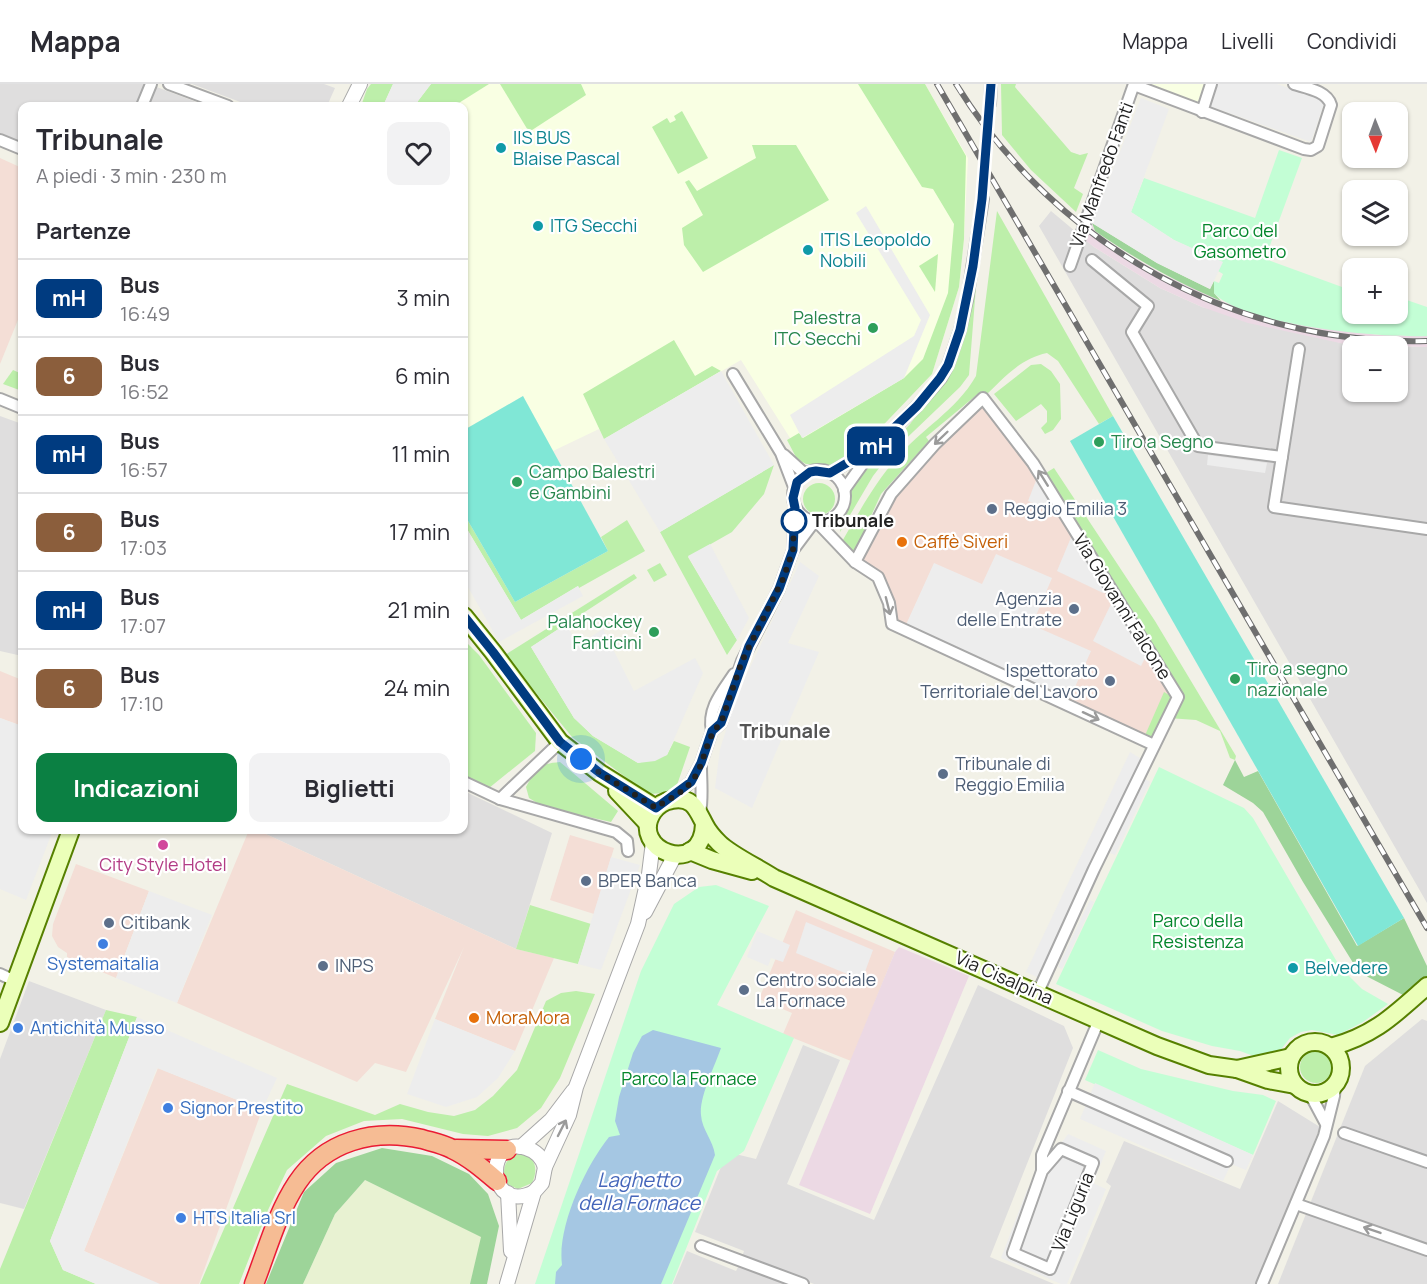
<!DOCTYPE html>
<html lang="it">
<head>
<meta charset="utf-8">
<style>
	:root { --surface:#fff; --page:#f2f2f3; --text:#2b2b33; --muted:#7c7c81; --line:#e1e1e2; --accent:#0b8043 }
	body { margin:0; font-family:Manrope,sans-serif; background:var(--page); color:var(--text); height:100vh; display:flex; flex-direction:column; font-size:22px; white-space:nowrap }
	* { box-sizing:border-box; margin:0 }
	p { font-size:20px; color:var(--muted) }
	.icon { flex:none; width:33px; height:33px; fill:none; stroke:currentColor; stroke-width:2; stroke-linecap:round; stroke-linejoin:round }
	.map { position:relative; flex:1; overflow:hidden }
	.panel { position:absolute; left:18px; top:18px; width:450px; height:732px; display:flex; flex-direction:column; background:var(--surface); border-radius:12px; box-shadow:0 2px 4px #0004 }
	.panel>* { flex:none }
	.badge { padding:0 12px; border-radius:9px; font-size:21px; line-height:39px }
	.needle { width:39px; rotate:179deg }
	.tools { position:absolute; left:1342px; top:18px; display:grid; gap:12px }
	.tools a { display:grid; place-items:center; width:66px; height:66px; border-radius:12px; background:var(--surface); box-shadow:0 2px 4px #0004; font-size:30px }
	.you { position:absolute; width:30px; height:30px; margin:-15px; border:4px solid #fff; border-radius:50%; background:#1a73e8; box-shadow:0 0 0 9px #1a73e833 }
	.map>.badge { position:absolute; translate:-50% -50%; box-shadow:0 0 0 3px #fff }
	h2 { padding:0 18px; font-size:22px; line-height:54px }
	.round { display:grid; place-items:center; flex:none; width:63px; height:63px; border-radius:12px; background:var(--page) }
	.headline { display:flex; align-items:center; justify-content:space-between; height:102px; padding:0 18px }
	h1 { font-size:28px; font-weight:700; line-height:45px }
	.primary-button { display:flex; gap:12px; margin-top:auto; padding:12px 18px }
	.primary-button a { flex:1; height:69px; border-radius:12px; background:var(--accent); color:#fff; font-size:24px; font-weight:700; line-height:69px; text-align:center }
	.primary-button a+a { background:var(--page); color:var(--text) }
	ul { padding:0; list-style:none }
	li { display:flex; align-items:center; gap:18px; height:78px; padding:0 18px; border-top:2px solid var(--line) }
	li div { flex:1 }
	li b { display:block; font-size:22px }
	li em { font-style:normal }
	li .badge { min-width:66px; font-weight:700; text-align:center }
	header { display:flex; align-items:center; gap:36px; box-sizing:border-box; height:84px; padding:0 30px; background:var(--surface); border-bottom:2px solid var(--line) }
	header strong { font-size:28px }
	nav { display:flex; gap:33px; margin-inline-start:auto; font-size:21px }
	.map>svg:first-child { display:block }
</style>
</head>
<body>
<header>
<strong>Mappa</strong>
<nav><a>Mappa</a><a>Livelli</a><a>Condividi</a></nav>
</header>
<div class="map">
<svg width="1427" height="1200" viewBox="0 0 1427 1200">
	<rect width="100%" height="100%" fill="#f2f1e7"/>
	<g fill="#dfdede" fill-rule="evenodd">
		<path d="M0,0H144L136,22H22V59L0,50Z"/>
		<path d="M192,0H324L335,4L327,22H251Z"/>
		<path d="M154,2L207,22H146Z"/>
		<path d="M1051,127L1094,163L1131,186L1160,204L1202,223L1349,261L1427,263V819L1039,142ZM1353,262H1398V308H1353Z"/>
		<path d="M0,332L22,340V572L0,567Z"/>
		<path d="M464,707L552,749L516,865L257,746H464Z"/>
		<path d="M29,897L106,926L24,1125L0,1119V975Z"/>
		<path d="M978,901L1064,942L1073,964L990,1173L1054,1200H814L742,1173L744,1167L695,1148L727,1068L756,1075L803,961L840,976L787,1100L874,1136Z"/>
		<path d="M1422,935L1427,937V1200H1278L1365,982Z"/>
		<path d="M1278,1017L1320,1043L1256,1200H1070L1111,1102L1106,1098L1124,1057L1240,1105Z"/>
		<path d="M687,1167L736,1187L739,1181L786,1200H673Z"/>
	</g>
	<g fill="#f4ded6">
		<path d="M0,74L22,84V226L0,280Z"/>
		<path d="M983,314L1033,379L1176,615L1154,661L892,540L878,493L855,478L891,410Z"/>
		<path d="M0,587L22,596V642L0,634Z"/>
		<path d="M249,746H257L516,865L554,874L515,967L435,935L464,863L406,988L375,979L357,998L177,919Z"/>
		<path d="M570,751L614,764L594,830L550,816Z"/>
		<path d="M76,780L149,807L116,894L67,873V869L58,863L52,852L53,840Z"/>
		<path d="M796,826L895,868L851,977L783,950L792,929L759,915Z"/>
		<path d="M158,984L262,1026L199,1200H158L84,1167Z"/>
	</g>
	<g fill="#ecd9e4">
		<path d="M1092,139L1095,148L1131,172L1166,192L1221,217L1285,237L1378,251L1427,252V263L1349,261L1248,239L1202,223L1160,204L1094,163L1086,157Z"/>
		<path d="M899,863L969,892L870,1130L799,1101L895,868Z"/>
	</g>
	<g fill="#f9ffe3">
		<path d="M431,0H925L968,74L964,155L959,203L932,290L797,365L741,276L605,354L599,345L553,367L523,312L464,346V22H416Z"/>
		<path d="M1144,0H1210L1202,25Z"/>
	</g>
	<path fill="#e8f2d2" d="M365,1096L482,1153L470,1200H303L335,1130Z"/>
	<g fill="#bdefaa">
		<path d="M371,0H393L383,22H361L367,5Z"/>
		<path d="M431,0H489L454,22H416L418,17Z"/>
		<path d="M500,0H581L586,11L529,48Z"/>
		<path d="M858,0H925L966,72L964,155L959,203L932,290L868,357L835,381L806,380L797,375L787,356L799,349L803,354L904,294L923,275L948,209L954,140L933,105L922,103Z"/>
		<path d="M1001,0H1016L1015,3L1071,68L1080,71L1088,69L1074,104L1083,110L1076,128L1031,86L1002,51Z"/>
		<path d="M682,27L708,74L678,90L652,43L667,34L670,39L676,36L674,32Z"/>
		<path d="M752,61H796L829,116L703,188L684,161L682,144L703,131L685,98L689,96L697,107L756,74Z"/>
		<path d="M997,127L1113,332L1099,340L1058,277L1047,269C1019,275 1004,294 983,314L979,309L926,353L929,357L881,410L852,474L840,461C857,432 873,401 896,375C921,345 956,327 976,292Z"/>
		<path d="M938,170L935,208L919,182Z"/>
		<path d="M977,190L969,291L960,303L890,370L873,392L840,448C841,439 844,433 847,425C851,414 849,408 855,397L910,340L953,286L966,244Z"/>
		<path d="M674,256L695,292L712,282L721,287L604,355L583,310Z"/>
		<path d="M1041,280L1051,287L1060,300L1061,335L1053,346L1045,350L1041,344L1047,338V327L1041,320L1016,337L994,310L1031,281Z"/>
		<path d="M13,286L22,290V307L3,300Z"/>
		<path d="M774,381L764,410L732,448L688,473L737,556L727,571L660,448Z"/>
		<path d="M1054,384L1155,537L1236,672L1235,676L1230,674L1220,647L1196,636L1168,634L1147,675L1143,656L1164,608L1176,615L1041,392Z"/>
		<circle cx="819" cy="415" r="16"/>
		<path d="M464,430L515,518L608,467L601,453L627,436L645,467L579,504L578,502L521,536L464,440Z"/>
		<path d="M660,479L667,491L654,498L647,486Z"/>
		<path d="M634,490L637,494L531,563L574,634L593,652L638,679L667,671L674,657L690,663L677,701L666,709L648,710L572,653L505,571Z"/>
		<path d="M464,556L479,571L536,649L535,667L489,704L464,692Z"/>
		<path d="M560,678L618,727L611,738L544,723L529,714L526,703C537,684 538,680 560,678Z"/>
		<path d="M530,821L591,840L578,880L516,865Z"/>
		<path d="M576,907L595,910L560,994L541,1024L517,1044L488,1052L463,1050L402,1035L364,1037L326,1052L287,1086L268,1126L239,1200H200L287,1000L375,1031L400,1020L428,1028L454,1032L475,1026L493,1012L517,986L546,917L561,909Z"/>
		<path d="M106,926L137,933L50,1157L63,1186L96,1200H0V1185Z"/>
		<circle cx="1316" cy="983" r="16"/>
		<path d="M519,1069C535,1071 539,1085 532,1099L518,1105L507,1100C501,1086 504,1074 519,1069Z"/>
	</g>
	<g fill="#9dd499">
		<path d="M1092,139L1157,179L1210,205L1214,197V209L1221,217C1176,198 1135,175 1095,147Z"/>
		<path d="M1235,676L1244,693L1258,687L1357,862L1404,834L1427,882V893L1405,912L1368,893L1355,882L1303,798L1263,728L1253,719L1223,701Z"/>
		<path d="M382,1064L432,1072L469,1090L488,1110L499,1142L487,1200H470L481,1153L365,1096L335,1130L303,1200H266L304,1108L336,1079Z"/>
	</g>
	<g fill="#c3fed5">
		<path d="M1279,66L1302,74L1265,175L1353,207V230H1398V213L1427,223V252C1381,254 1245,242 1214,209V197L1219,199L1223,190L1218,187L1222,178L1174,156L1131,128L1144,94L1255,134Z"/>
		<path d="M1159,683L1244,724L1253,734L1340,883L1362,905L1388,920L1363,938L1338,951L1312,946L1301,948L1290,954L1278,969L1259,974L1240,967L1212,962L1162,947L1056,900Z"/>
		<path d="M716,801L769,822L717,921L794,954L744,1067L717,1087L672,1200H535L641,887L674,820L699,803Z"/>
		<path d="M1098,966L1141,985L1233,1007L1263,1011L1276,1017L1253,1071L1085,996Z"/>
	</g>
	<g fill="#80e7d6">
		<path d="M523,312L608,467L515,518L464,430V346Z"/>
		<path d="M1113,332L1404,834L1358,862L1070,357Z"/>
	</g>
	<g fill="#ededed">
		<path d="M393,0H431L418,17L416,22H383Z"/>
		<path d="M1217,0H1277L1325,17L1311,58L1209,22Z"/>
		<path d="M1141,14L1169,25L1131,128L1174,156L1223,178L1210,205L1157,179L1092,139Z"/>
		<path d="M866,122L930,231L904,294L802,354L790,331L914,252L921,236L856,129Z"/>
		<path d="M721,287L774,381L660,448L604,355Z"/>
		<path d="M1208,371L1267,379L1265,389L1207,381Z"/>
		<path d="M1037,394L1059,430L1028,417Z"/>
		<path d="M464,440L521,536L578,502L583,512L499,558L464,496Z"/>
		<path d="M1072,451L1105,504L1103,509L1057,487Z"/>
		<path d="M710,460L749,534L737,556L688,472Z"/>
		<path d="M996,470L1052,494L1032,541L1091,567L1067,621L904,545L934,479L982,500Z"/>
		<path d="M800,478L819,492L788,559L819,568L752,724L715,704L720,665L738,609Z"/>
		<path d="M1112,518L1146,572L1141,582L1093,557Z"/>
		<path d="M566,540L578,561L603,545L634,607L695,574L703,589L667,671L655,677L638,679L593,652L574,634L531,563Z"/>
		<path d="M0,634L22,642V746H53L26,816L0,805Z"/>
		<path d="M1130,668L1143,676L1039,894L1026,888Z"/>
		<path d="M1145,695L1150,698L1115,771L1110,769Z"/>
		<path d="M611,773L640,781L601,886L578,880Z"/>
		<path d="M149,807L212,831L177,919L116,894Z"/>
		<path d="M1090,816L1094,818L1062,885L1058,883Z"/>
		<path d="M806,838L873,866L862,896L796,869Z"/>
		<path d="M757,847L790,861L783,878L771,874L768,882L747,873Z"/>
		<path d="M137,933L277,994L262,1026L157,984L84,1167L160,1200H96L63,1186L50,1157Z"/>
		<path d="M435,935L515,967L498,994L477,1013L446,1023L407,1010Z"/>
		<path d="M1095,999L1253,1071L1246,1086L1231,1080L1223,1097L1080,1035Z"/>
		<path d="M1068,1050L1106,1067L1093,1099L1106,1105L1067,1200H1061L1001,1174L1027,1106Z"/>
	</g>
	<path fill="#a5c7e3" d="M653,946L721,964C715,982 699,1013 701,1031C702,1046 713,1056 715,1071L661,1200H555L556,1188L562,1181C557,1143 585,1083 609,1053L620,1051L615,1037L619,1013L633,969L642,952Z"/>
	<g fill="none" stroke-linecap="round" stroke-linejoin="round">
		<path stroke="#c8c7bf" stroke-width="10" stroke-dasharray="10 5" stroke-linecap="butt" d="M983,115L990,20"/>
		<defs>
			<g id="minor">
				<path d="M169,0L228,22"/>
				<path d="M1134,1L1304,65L1311,66L1318,62L1331,21C1327,7 1307,4 1294,0"/>
				<path d="M990,20L991,0"/>
				<path d="M142,22L151,0"/>
				<path d="M1202,28L1211,0"/>
				<path d="M0,56L22,65"/>
				<path d="M1092,176L1148,222L1132,248L1198,362L1282,373"/>
				<path d="M1070,182L1134,0"/>
				<path d="M1299,265L1274,423L1427,445"/>
				<path d="M733,290L781,369L794,403"/>
				<path d="M0,315L22,324"/>
				<path d="M784,371L805,390"/>
				<circle cx="819" cy="412" r="26"/>
				<path d="M830,389L871,365"/>
				<path d="M844,406L874,364L917,322L941,294L948,281L960,246L967,216L983,115"/>
				<path d="M817,438L855,478L878,493L889,519L892,540L1154,661"/>
				<path d="M793,466L795,424"/>
				<path d="M855,478L891,410L935,360L983,314L1033,379L1178,613L1094,785L1038,908"/>
				<path d="M712,647C707,625 722,608 734,590"/>
				<path d="M464,698L500,715L560,658"/>
				<path d="M500,715L616,748L627,757L628,767"/>
				<path d="M670,715L691,698L701,679L712,647L721,639L742,577L779,505L793,466L814,438"/>
				<path d="M700,729C703,713 701,698 701,682"/>
				<path d="M0,890L15,897"/>
				<path d="M1068,1007L1227,1077"/>
				<path d="M1310,1010L1326,1040"/>
				<path d="M1344,1049L1427,1078"/>
				<path d="M1042,1087L1061,1065L1093,1079L1050,1185L1013,1169L1042,1087V1071L1099,936"/>
				<path d="M1296,1120L1427,1166"/>
				<path d="M701,1162L803,1200"/>
				<path d="M1262,1200L1324,1052L1334,1012L1335,1001"/>
			</g>
			<g id="tertiary">
				<path d="M349,22L360,0"/>
				<path d="M645,828L675,771"/>
				<path d="M521,1063L551,1036L573,1007"/>
				<path d="M534,1108C487,1132 483,1051 526,1064C536,1067 542,1073 545,1083"/>
				<path d="M508,1109L511,1167"/>
				<path d="M507,1200L534,1108L542,1099L545,1083L569,1031L576,1003L638,840L649,790L653,758"/>
			</g>
			<g id="secondary">
				<path d="M464,532L493,568L560,658L600,689L656,724"/>
				<path d="M617,707L648,740"/>
				<path d="M704,740C702,795 628,766 653,728C658,721 664,717 672,716C693,712 697,726 705,741C708,747 714,754 719,759C731,771 759,784 774,794L1157,962L1209,981L1237,985L1268,996L1295,1001"/>
				<path d="M690,767L712,776L752,787"/>
				<path d="M0,939L71,746"/>
				<circle cx="1315" cy="984" r="26"/>
				<path d="M1331,963C1375,951 1394,931 1427,902"/>
				<path d="M1237,985L1291,973"/>
			</g>
			<g id="trunk">
				<path d="M456,1065L507,1066"/>
				<path d="M254,1200C267,1167 277,1129 297,1099C325,1057 374,1044 422,1055C432,1058 443,1060 452,1065C469,1073 483,1085 497,1097"/>
			</g>
		</defs>
		<use href="#minor" stroke="#a8a8a8" stroke-width="14"/>
		<use href="#tertiary" stroke="#a8a8a8" stroke-width="16"/>
		<use href="#secondary" stroke="#568000" stroke-width="20"/>
		<use href="#trunk" stroke="#ea1b34" stroke-width="21"/>
		<use href="#minor" stroke="#fff" stroke-width="10"/>
		<use href="#tertiary" stroke="#fff" stroke-width="14"/>
		<use href="#secondary" stroke="#ebffb9" stroke-width="16"/>
		<use href="#trunk" stroke="#f6bc94" stroke-width="18"/>
		<defs>
			<g id="rail">
				<path d="M937,0L1427,844"/>
				<path d="M956,0C1056,162 1236,262 1427,257"/>
			</g>
		</defs>
		<use href="#rail" stroke="#6f6f6f" stroke-width="6"/>
		<use href="#rail" stroke="#fff" stroke-width="4" stroke-dasharray="11" stroke-linecap="butt"/>
	</g>
	<defs><path id="oneway-shaft" d="M-6 0H5M1.5-3L5.5 0L1.5 3" fill="none" stroke-width="1.6" stroke-linecap="round" stroke-linejoin="round" transform="scale(1.5)"/></defs>
	<g stroke="#9b9b9b">
		<use href="#oneway-shaft" transform="translate(941 354) rotate(136)"/>
		<use href="#oneway-shaft" transform="translate(1043 394) rotate(-122)"/>
		<use href="#oneway-shaft" transform="translate(888 522) rotate(76)"/>
		<use href="#oneway-shaft" transform="translate(1091 632) rotate(25)"/>
		<use href="#oneway-shaft" transform="translate(562 1044) rotate(-63)"/>
		<use href="#oneway-shaft" transform="translate(1372 1146) rotate(-161)"/>
	</g>
	<g fill="none" stroke-linecap="round" stroke-linejoin="round">
		<defs>
			<path id="line" d="M464,532L493,568L560,658L600,689L656,724L691,698L701,679L712,647L721,639L749,562L779,505L793,466L795,424L793,414L797,398L810,388L816,387L830,389L874,363L917,322L940,294L948,281L960,246L973,182L982,115L991,0"/>
		</defs>
		<use href="#line" stroke="#fff" stroke-width="14"/>
		<use href="#line" stroke="#003b80" stroke-width="9"/>
		<path stroke="#212121" stroke-width="6" stroke-dasharray="0 10.8" d="M581,675L600,689L656,724C667,715 682,710 691,698C706,681 704,654 721,639L742,577L783,495L793,466L794,437"/>
	</g>
	<g fill="#0f9aa8" stroke="#fff" stroke-width="2">
		<circle cx="501" cy="64" r="6"/>
		<circle cx="538" cy="142" r="6"/>
		<circle cx="808" cy="166" r="6"/>
		<circle cx="1293" cy="884" r="6"/>
	</g>
	<g fill="#2e9e5b" stroke="#fff" stroke-width="2">
		<circle cx="873" cy="244" r="6"/>
		<circle cx="1099" cy="358" r="6"/>
		<circle cx="517" cy="398" r="6"/>
		<circle cx="654" cy="548" r="6"/>
		<circle cx="1235" cy="595" r="6"/>
	</g>
	<g fill="#5c6f8a" stroke="#fff" stroke-width="2">
		<circle cx="992" cy="425" r="6"/>
		<circle cx="1074" cy="525" r="6"/>
		<circle cx="1110" cy="597" r="6"/>
		<circle cx="943" cy="690" r="6"/>
		<circle cx="586" cy="797" r="6"/>
		<circle cx="109" cy="839" r="6"/>
		<circle cx="323" cy="882" r="6"/>
		<circle cx="744" cy="906" r="6"/>
	</g>
	<circle fill="#fff" stroke="#003b80" stroke-width="3" cx="794" cy="437" r="12"/>
	<g fill="#e8710a" stroke="#fff" stroke-width="2">
		<circle cx="902" cy="458" r="6"/>
		<circle cx="474" cy="934" r="6"/>
	</g>
	<circle fill="#d1479c" stroke="#fff" stroke-width="2" cx="163" cy="761" r="6"/>
	<g fill="#3f7fe0" stroke="#fff" stroke-width="2">
		<circle cx="103" cy="860" r="6"/>
		<circle cx="18" cy="944" r="6"/>
		<circle cx="168" cy="1024" r="6"/>
		<circle cx="181" cy="1134" r="6"/>
	</g>
	<g text-anchor="middle" stroke-width="4.5" stroke-linejoin="round" paint-order="stroke">
		<g font-size="18" fill="#0d838f" stroke="#fff" text-anchor="start">
			<text x="513" y="60">IIS BUS<tspan x="513" dy="21">Blaise Pascal</tspan></text>
			<text x="550" y="148">ITG Secchi</text>
			<text x="820" y="162">ITIS Leopoldo<tspan x="820" dy="21">Nobili</tspan></text>
			<text x="1305" y="890">Belvedere</text>
		</g>
		<g font-size="18" fill="#212121" stroke="#fff">
			<text transform="translate(1102 91) rotate(-70)" y="6">Via Manfredo Fanti</text>
			<text transform="translate(1122 523) rotate(58)" y="6">Via Giovanni Falcone</text>
			<text transform="translate(1004 894) rotate(24)" y="6">Via Cisalpina</text>
			<text transform="translate(1073 1128) rotate(-68)" y="6">Via Liguria</text>
		</g>
		<g font-size="18" fill="#04862c" stroke="#fff">
			<text x="1240" y="153">Parco del<tspan x="1240" dy="21">Gasometro</tspan></text>
			<text x="1198" y="843">Parco della<tspan x="1198" dy="21">Resistenza</tspan></text>
			<text x="689" y="1001">Parco la Fornace</text>
		</g>
		<g font-size="18" fill="#27864d" stroke="#fff" text-anchor="start">
			<text x="861" y="240" text-anchor="end">Palestra<tspan x="861" dy="21">ITC Secchi</tspan></text>
			<text x="1111" y="364">Tiro a Segno</text>
			<text x="529" y="394">Campo Balestri<tspan x="529" dy="21">e Gambini</tspan></text>
			<text x="642" y="544" text-anchor="end">Palahockey<tspan x="642" dy="21">Fanticini</tspan></text>
			<text x="1247" y="591">Tiro a segno<tspan x="1247" dy="21">nazionale</tspan></text>
		</g>
		<g font-size="18" fill="#4e5e75" stroke="#fff" text-anchor="start">
			<text x="1004" y="431">Reggio Emilia 3</text>
			<text x="1062" y="521" text-anchor="end">Agenzia<tspan x="1062" dy="21">delle Entrate</tspan></text>
			<text x="1098" y="593" text-anchor="end">Ispettorato<tspan x="1098" dy="21">Territoriale del Lavoro</tspan></text>
			<text x="955" y="686">Tribunale di<tspan x="955" dy="21">Reggio Emilia</tspan></text>
			<text x="598" y="803">BPER Banca</text>
			<text x="121" y="845">Citibank</text>
			<text x="335" y="888">INPS</text>
			<text x="756" y="902">Centro sociale<tspan x="756" dy="21">La Fornace</tspan></text>
		</g>
		<g font-size="18" font-weight="bold" fill="#212121" stroke="#fff" text-anchor="start">
			<text x="812" y="443">Tribunale</text>
		</g>
		<g font-size="18" fill="#c56008" stroke="#fff" text-anchor="start">
			<text x="914" y="464">Caffè Siveri</text>
			<text x="486" y="940">MoraMora</text>
		</g>
		<g font-size="18" fill="#b23c85" stroke="#fff">
			<text x="163" y="787">City Style Hotel</text>
		</g>
		<g font-size="18" fill="#366cbe" stroke="#fff" text-anchor="start">
			<text x="103" y="886" text-anchor="middle">Systemaitalia</text>
			<text x="30" y="950">Antichità Musso</text>
			<text x="180" y="1030">Signor Prestito</text>
			<text x="193" y="1140">HTS Italia Srl</text>
		</g>
		<g font-size="20" font-weight="bold" fill="#545454" stroke="#fff">
			<text x="785" y="654">Tribunale</text>
		</g>
		<g font-size="20" font-style="italic" fill="#4465ba" stroke="#fff">
			<text x="639" y="1103">Laghetto<tspan x="639" dy="23">della Fornace</tspan></text>
		</g>
	</g>
</svg>
<div class="tools">
<a><svg class="needle" viewBox="-14 -14 28 28"><path d="M0-13l5 13h-10z" fill="#e53935"/><path d="M0 13l5-13h-10z" fill="#7c7c81"/></svg></a>
<a><svg class="icon" aria-label="layers" viewBox="0 0 24 24"><path d="M12 4l9 5-9 5-9-5zM3 14l9 5 9-5"/></svg></a>
<a>+</a>
<a>−</a>
</div>
<div class="you" style="left:581px;top:675px"></div>
<b class="badge" style="left:876px;top:362px;background:#003b80;color:#fff">mH</b>
<section class="panel">
<div class="headline"><div><h1>Tribunale</h1><p>A piedi · 3 min · 230 m</p></div><a class="round"><svg class="icon" aria-label="heart" viewBox="0 0 24 24"><path d="M12 20l-8-8c-3-5 5-10 8-4 3-6 11-1 8 4z"/></svg></a></div>
<h2>Partenze</h2>
<ul>
<li><span class="badge" style="background:#003b80;color:#fff">mH</span><div><b>Bus</b><p>16:49</p></div><em>3 min</em></li>
<li><span class="badge" style="background:#8b5e3c;color:#fff">6</span><div><b>Bus</b><p>16:52</p></div><em>6 min</em></li>
<li><span class="badge" style="background:#003b80;color:#fff">mH</span><div><b>Bus</b><p>16:57</p></div><em>11 min</em></li>
<li><span class="badge" style="background:#8b5e3c;color:#fff">6</span><div><b>Bus</b><p>17:03</p></div><em>17 min</em></li>
<li><span class="badge" style="background:#003b80;color:#fff">mH</span><div><b>Bus</b><p>17:07</p></div><em>21 min</em></li>
<li><span class="badge" style="background:#8b5e3c;color:#fff">6</span><div><b>Bus</b><p>17:10</p></div><em>24 min</em></li>
</ul>
<div class="primary-button"><a>Indicazioni</a><a>Biglietti</a></div>
</section>
</div>
</body>
</html>
